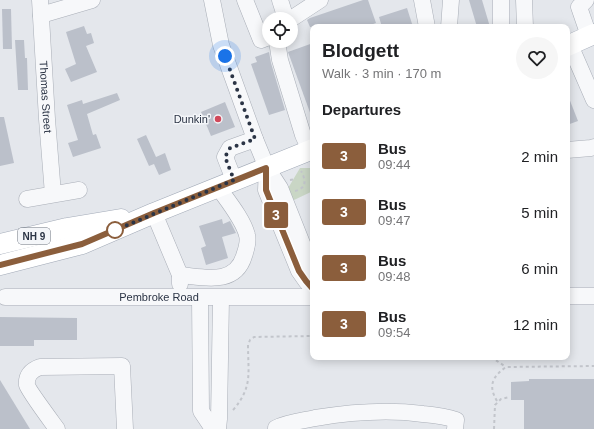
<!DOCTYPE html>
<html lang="en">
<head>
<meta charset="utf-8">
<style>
	:root { --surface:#fff; --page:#f6f6f6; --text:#202124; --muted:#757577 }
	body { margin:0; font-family:Helvetica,sans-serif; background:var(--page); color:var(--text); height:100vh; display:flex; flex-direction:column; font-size:15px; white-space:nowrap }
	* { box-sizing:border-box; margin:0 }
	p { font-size:13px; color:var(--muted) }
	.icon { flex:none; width:22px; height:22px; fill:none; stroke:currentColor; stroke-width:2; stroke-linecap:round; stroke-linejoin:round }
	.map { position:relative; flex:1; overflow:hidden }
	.details { position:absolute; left:310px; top:24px; width:260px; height:336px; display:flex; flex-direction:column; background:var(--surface); border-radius:8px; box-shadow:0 2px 10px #0003 }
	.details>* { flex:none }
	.badge { padding:0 8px; border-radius:3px; font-size:14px; line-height:26px }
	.tools { position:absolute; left:262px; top:12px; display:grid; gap:8px }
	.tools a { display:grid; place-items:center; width:36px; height:36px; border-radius:50%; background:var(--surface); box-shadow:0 2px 10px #0003; font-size:20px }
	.you { position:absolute; width:20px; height:20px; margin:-10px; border:3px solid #fff; border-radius:50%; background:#1a73e8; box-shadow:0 0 0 6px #1a73e833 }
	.map>.badge { position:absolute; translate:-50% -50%; box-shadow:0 0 0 2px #fff }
	h2 { padding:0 12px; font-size:15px; line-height:36px }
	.round { display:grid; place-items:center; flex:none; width:42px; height:42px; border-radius:21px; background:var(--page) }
	.summary { display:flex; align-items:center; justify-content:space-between; height:68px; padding:0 12px }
	h1 { font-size:19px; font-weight:700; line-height:30px }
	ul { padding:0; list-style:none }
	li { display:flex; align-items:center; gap:12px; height:56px; padding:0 12px }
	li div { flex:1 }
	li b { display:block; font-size:15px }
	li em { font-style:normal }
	li .badge { min-width:44px; font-weight:700; text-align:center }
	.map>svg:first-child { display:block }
</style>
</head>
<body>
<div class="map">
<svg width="594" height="429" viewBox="0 0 594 429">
	<rect width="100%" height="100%" fill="#e4e7ec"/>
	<path fill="#c9d6c5" d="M300,168H312L313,189V191L294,200L287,190Z"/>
	<g fill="#bbc0ca">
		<path d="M363,0H368L376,23L365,27H310L307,20L310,18Z"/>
		<path d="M469,0H482L490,27H477Z"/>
		<path d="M407,8L413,27H382L379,17Z"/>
		<path d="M2,9H11L12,49H3Z"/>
		<path d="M84,26L87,34L91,33L94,43L86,46L97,72L71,82L65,69L76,64L66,32Z"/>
		<path d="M15,40H24L25,58H27L28,90H18Z"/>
		<path d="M313,43V117L312,118L288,52Z"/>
		<path d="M269,52L271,63L285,110L269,115L251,64L257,62L255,57Z"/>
		<path d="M117,93L120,100L87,114L93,135L96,134L101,148L73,157L68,143L78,140L67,105L82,100L83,104Z"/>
		<path d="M567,93L578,121L567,125Z"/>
		<path d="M225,102L235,127L211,136L201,112Z"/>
		<path d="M0,117H4L14,163L0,166Z"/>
		<path d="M146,135L156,157L165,153L171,170L159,175L154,164L149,166L137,139Z"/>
		<path d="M222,219L223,224L230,221L236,233L222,237L228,258L206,265L201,248L206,246L199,226Z"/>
		<path d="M0,317L77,318V340H34V346H0Z"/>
		<path d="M529,379H594V429H524V400H511V382L529,381Z"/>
		<path d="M0,380L30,429H0Z"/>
	</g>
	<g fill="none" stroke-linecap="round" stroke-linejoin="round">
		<defs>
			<g id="minor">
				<path id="s1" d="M40,0L47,119L53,194"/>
				<path d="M212,0L221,45L255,139L267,168L280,188L313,271"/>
				<path d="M245,0L261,40L269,37"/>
				<path d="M280,0L286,19"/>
				<path d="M422,0L427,27"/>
				<path d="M524,0L525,27"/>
				<path d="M586,0L579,7L589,36"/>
				<path d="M41,15L92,0"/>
				<path d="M291,19L320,0"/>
				<path d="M449,27L451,0"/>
				<path d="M501,27V0"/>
				<path d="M277,41L280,60L303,135L310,150"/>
				<path d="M570,45L594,100"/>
				<path d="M567,150L591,148L594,147"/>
				<path d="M267,168L266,190L299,271L306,281L313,289"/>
				<path d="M234,180L225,157L230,148L255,139"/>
				<path d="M27,199L79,190"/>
				<path d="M154,213L180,275V284"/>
				<path d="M180,275C203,277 235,286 244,256C246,250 249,242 247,235C243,219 227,200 218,187"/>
				<path d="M567,296H594"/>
				<path id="s2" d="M5,297H313"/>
				<path d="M200,298L201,411L213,429"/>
				<path d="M57,429C52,422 28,390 27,385C26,375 32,370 40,367L122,366L125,429"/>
				<path d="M218,429L219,419L221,298"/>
				<path d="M276,429V428C288,422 301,421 315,418C351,412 386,409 423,414C434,415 445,416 456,420L455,429"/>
			</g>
			<g id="major">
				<path d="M567,46L594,34"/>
				<path d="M0,244L67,228L121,219"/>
				<path d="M0,265L82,244L154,213L313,149"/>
			</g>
		</defs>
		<use href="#minor" stroke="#a9aeb7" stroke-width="17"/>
		<use href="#major" stroke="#a3abb8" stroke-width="21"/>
		<g stroke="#c2c5cb" stroke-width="2" stroke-dasharray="3 3" stroke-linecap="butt">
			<path d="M290,180L296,179"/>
			<path d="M295,191C307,188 306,180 301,171"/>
			<path d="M491,357L506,367"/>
			<path d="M497,401C488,386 492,377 506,367L594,366"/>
			<path d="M233,410C253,387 248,373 248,345L250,340L254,337L313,336"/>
			<path d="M494,429L495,405L501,399L510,397"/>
		</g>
		<use href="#minor" stroke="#f7f8fa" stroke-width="16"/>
		<use href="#major" stroke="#fff" stroke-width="20"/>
	</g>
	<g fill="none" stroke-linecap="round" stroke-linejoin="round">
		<defs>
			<path id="line" d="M0,265L82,244L154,213L266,168V190L299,271L306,281L313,289"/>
		</defs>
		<use href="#line" stroke="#fff" stroke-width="9"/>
		<use href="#line" stroke="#8b5e3c" stroke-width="6"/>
		<path stroke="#2b3445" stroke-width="4" stroke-dasharray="0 7.2" d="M115,230L111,232L234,180L225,157L230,148L255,139L225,56"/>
	</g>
	<circle fill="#d1495b" stroke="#f4f6f9" stroke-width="1.5" cx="218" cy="119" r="4"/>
	<circle fill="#fff" stroke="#8b5e3c" stroke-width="2" cx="115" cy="230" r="8"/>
	<g text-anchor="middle" stroke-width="3" stroke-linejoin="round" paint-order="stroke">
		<rect fill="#f4f6f9" stroke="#676e7b" stroke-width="1" x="18" y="228" width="32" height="16" rx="3"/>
		<g font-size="10" font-weight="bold" fill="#2b3445">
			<text x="34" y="240">NH 9</text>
		</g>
		<g font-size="11" fill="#2b3445" stroke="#f4f6f9">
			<text dy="4" stroke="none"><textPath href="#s1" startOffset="97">Thomas Street</textPath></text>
			<text dy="4" stroke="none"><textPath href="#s2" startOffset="154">Pembroke Road</textPath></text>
		</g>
		<g font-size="11" fill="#2b3445" stroke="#f4f6f9" text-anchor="end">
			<text x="210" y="123">Dunkin'</text>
		</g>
	</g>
</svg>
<div class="tools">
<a><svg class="icon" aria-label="locate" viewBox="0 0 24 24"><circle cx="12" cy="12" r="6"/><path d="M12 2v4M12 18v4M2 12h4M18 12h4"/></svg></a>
</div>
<div class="you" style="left:225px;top:56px"></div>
<b class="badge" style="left:276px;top:215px;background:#8b5e3c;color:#fff">3</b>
<section class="details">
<div class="summary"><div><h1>Blodgett</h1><p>Walk · 3 min · 170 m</p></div><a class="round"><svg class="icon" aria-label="heart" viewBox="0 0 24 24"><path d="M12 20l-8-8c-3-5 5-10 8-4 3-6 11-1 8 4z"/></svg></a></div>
<h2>Departures</h2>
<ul>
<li><span class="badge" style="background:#8b5e3c;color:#fff">3</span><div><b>Bus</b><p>09:44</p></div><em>2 min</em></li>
<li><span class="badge" style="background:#8b5e3c;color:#fff">3</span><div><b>Bus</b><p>09:47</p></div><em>5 min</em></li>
<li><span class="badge" style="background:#8b5e3c;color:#fff">3</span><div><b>Bus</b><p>09:48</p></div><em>6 min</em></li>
<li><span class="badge" style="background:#8b5e3c;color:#fff">3</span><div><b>Bus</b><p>09:54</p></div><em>12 min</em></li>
</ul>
</section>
</div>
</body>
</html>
